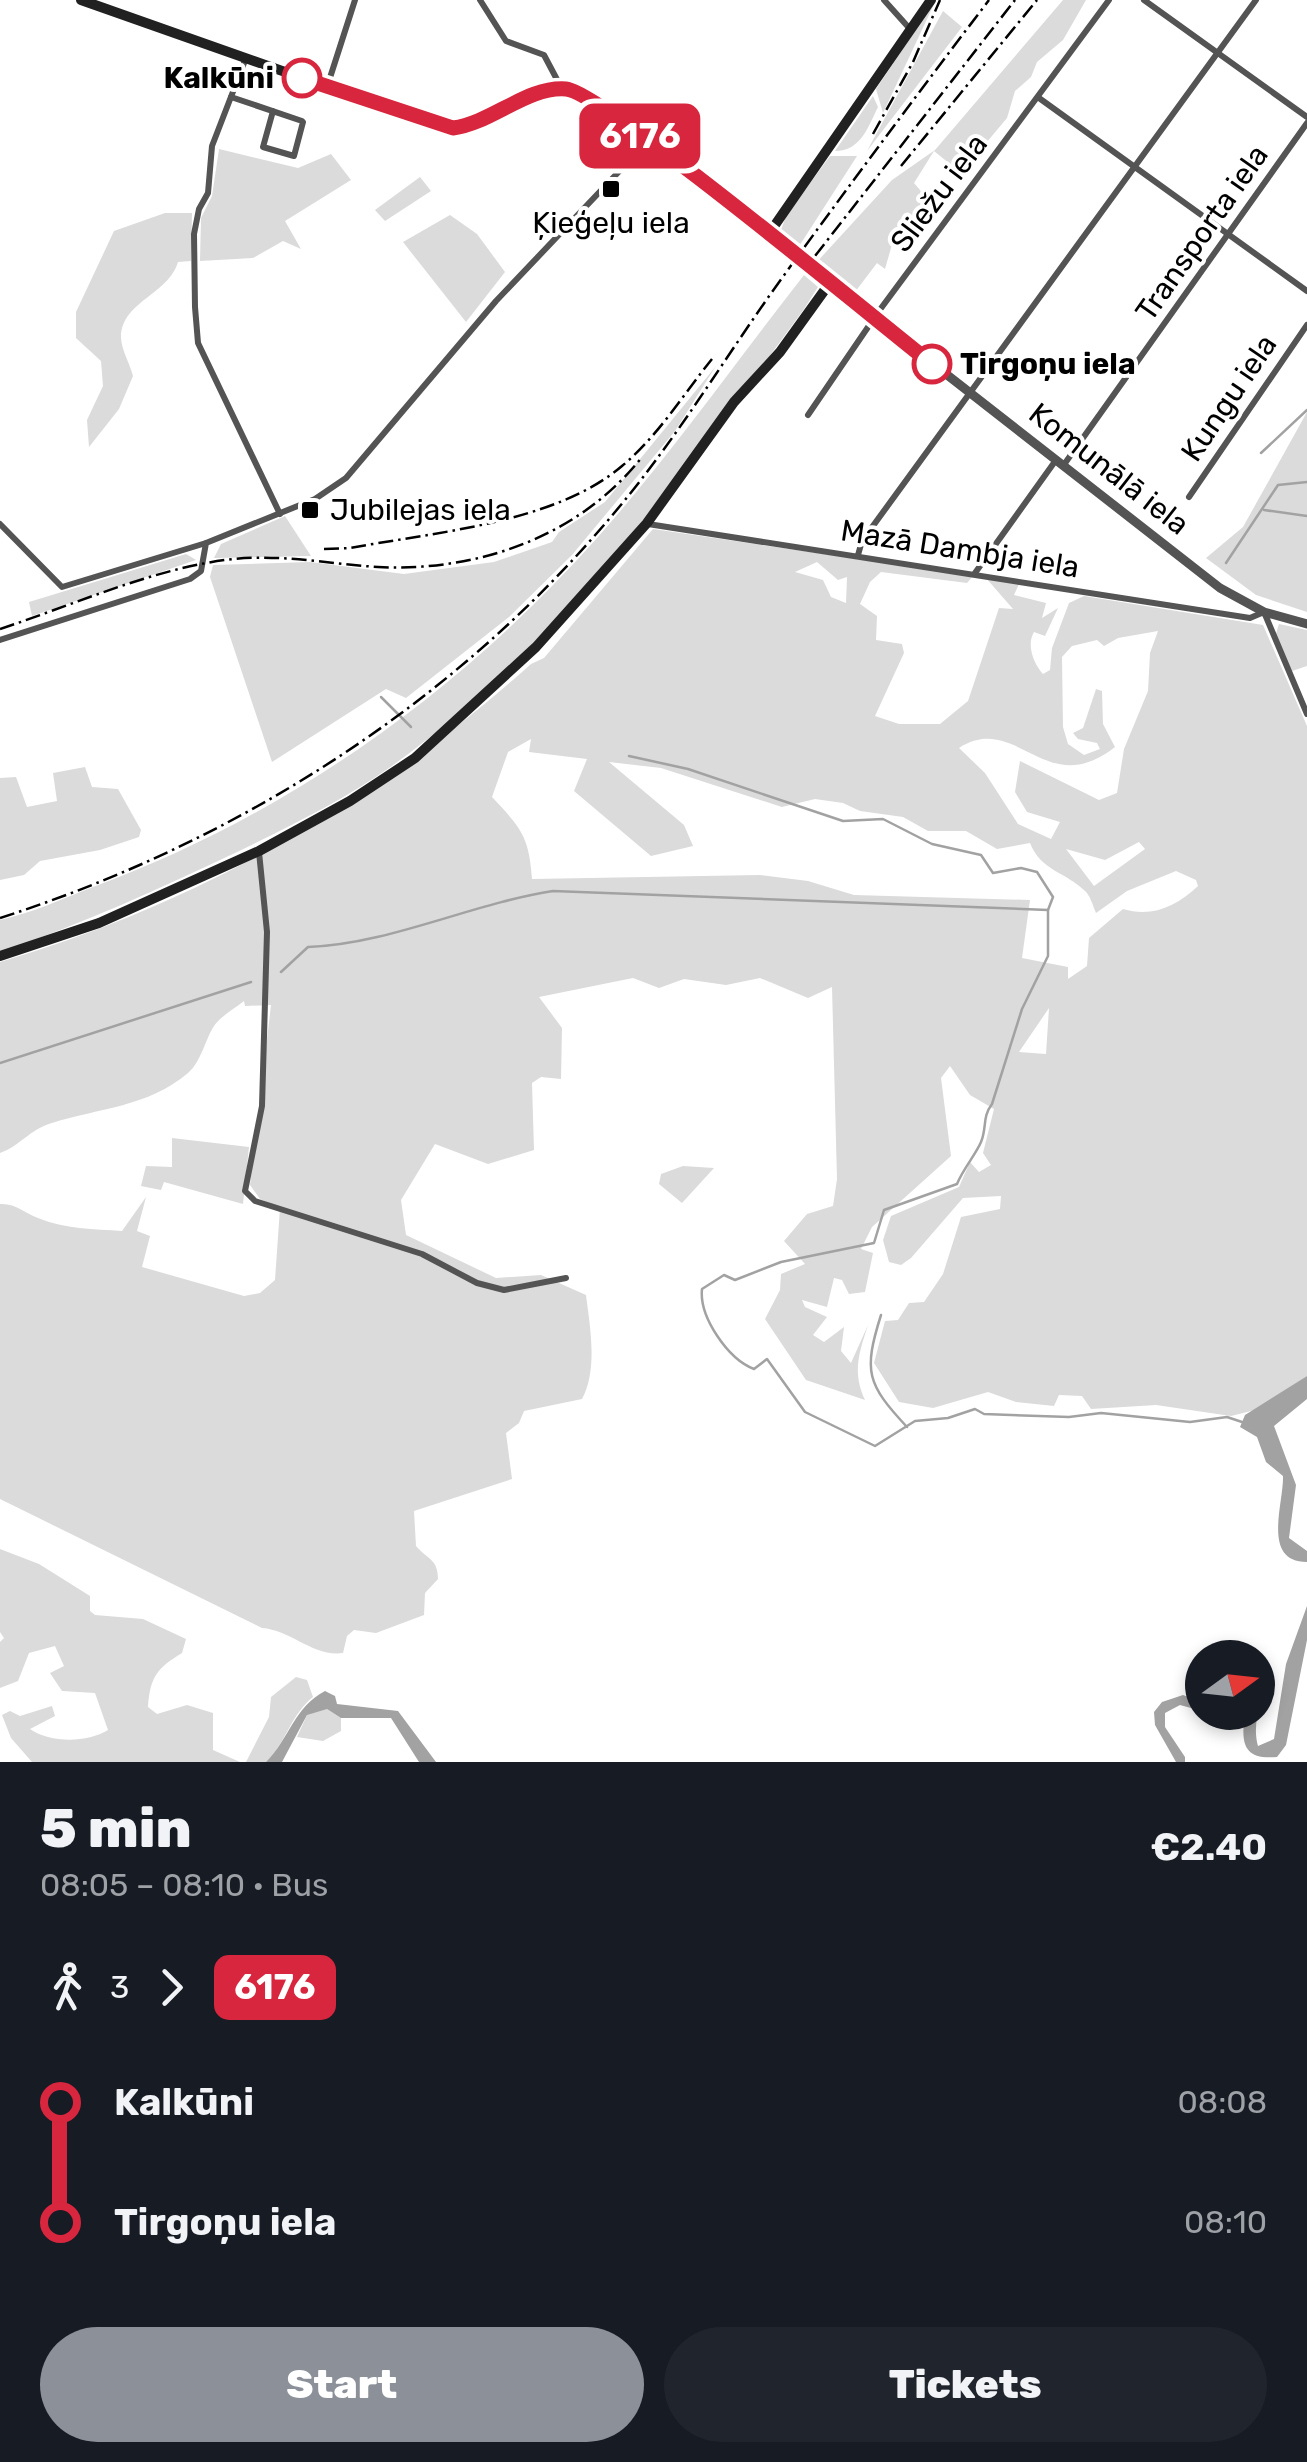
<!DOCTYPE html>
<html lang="en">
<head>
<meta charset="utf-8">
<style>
	:root { --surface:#171b24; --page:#20242c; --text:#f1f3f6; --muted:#9ea1a6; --accent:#8c9099 }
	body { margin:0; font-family:Rubik,sans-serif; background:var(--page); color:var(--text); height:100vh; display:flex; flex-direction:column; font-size:38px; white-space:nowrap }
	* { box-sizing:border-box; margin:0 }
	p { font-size:32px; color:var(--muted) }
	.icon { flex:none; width:55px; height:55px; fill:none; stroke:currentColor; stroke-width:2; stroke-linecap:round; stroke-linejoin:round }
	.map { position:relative; height:1762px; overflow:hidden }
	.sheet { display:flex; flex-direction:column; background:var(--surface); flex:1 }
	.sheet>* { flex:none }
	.badge { padding:0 20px; border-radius:15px; font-size:35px; line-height:65px }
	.needle { width:65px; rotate:75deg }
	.buttons { position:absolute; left:1185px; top:1640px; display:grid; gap:20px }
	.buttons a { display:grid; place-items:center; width:90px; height:90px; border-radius:50%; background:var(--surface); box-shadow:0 5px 15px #0003; font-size:50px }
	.map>.badge { position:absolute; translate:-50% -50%; box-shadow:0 0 0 5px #fff }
	.legs { display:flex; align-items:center; gap:15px; height:110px; padding:0 40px; font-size:32px }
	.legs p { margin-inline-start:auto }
	.summary { display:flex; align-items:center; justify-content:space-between; height:170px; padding:0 40px }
	h1 { font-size:55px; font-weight:800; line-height:75px }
	.primary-button { display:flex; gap:20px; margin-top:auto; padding:20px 40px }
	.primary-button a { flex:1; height:115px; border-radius:60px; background:var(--accent); color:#fff; font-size:40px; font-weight:800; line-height:115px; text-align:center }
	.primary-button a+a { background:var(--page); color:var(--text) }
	ul { padding:0 40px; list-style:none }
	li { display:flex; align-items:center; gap:35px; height:120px; font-size:38px }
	li i { display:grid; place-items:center; width:15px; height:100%; margin:0 12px; background:currentColor }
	li i::after { content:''; width:25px; height:25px; margin:-12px; border:8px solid; border-radius:50%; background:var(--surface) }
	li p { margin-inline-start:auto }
	li:first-child i { background:linear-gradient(#0000 50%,currentColor 0) }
	li:last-child i { background:linear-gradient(currentColor 50%,#0000 0) }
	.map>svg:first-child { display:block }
</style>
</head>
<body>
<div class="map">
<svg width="1307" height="1762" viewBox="0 0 1307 1762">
	<rect width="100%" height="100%" fill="#fff"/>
	<g fill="#dbdbdb" fill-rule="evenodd">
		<path d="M936,0L883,113L876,89Z"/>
		<path d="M1063,0H1086L1063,40L1037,62L1031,77L1015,91L1007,118L961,173L934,151L914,183L932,204L893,241L885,269L877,263L855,292L815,264L892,180L935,150Z"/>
		<path d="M943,11L962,27L867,151Z"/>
		<path d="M873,96L878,107C868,127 861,151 835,151Z"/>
		<path d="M219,149L298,168L331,154L351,180L285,221L301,249L283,241L253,258L200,261L201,218L212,196Z"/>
		<path d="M830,156H857L796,251L780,233L786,216Z"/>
		<path d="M420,177L431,191L385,221L375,210Z"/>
		<path d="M165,213H192L191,261L178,262C168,295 122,301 121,337C121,349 130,364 133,376L119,409L89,447L87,420L103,386L101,361L76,338V312L114,231Z"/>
		<path d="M450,215L477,234L505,272L466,322L403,242Z"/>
		<path d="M804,275L818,287L804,309C687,469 552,652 389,768C342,801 288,827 237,852C159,889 82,924 0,952V920C32,913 62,899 93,887C288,815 460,692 598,537C671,454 736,362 804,275Z"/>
		<path d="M716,366L675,431L572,555L509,617L406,698L386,689L272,762L210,577L213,565L310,562L404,574L494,562L552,542L559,532L605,502Z"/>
		<path d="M1307,412V612L1256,595L1206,558L1243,527Z"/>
		<path d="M285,516L311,556L214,558L221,544Z"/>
		<path d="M653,529L973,576L967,583L881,572L870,582L860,604L877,616L876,640L902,644L904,653L875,716L899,724H940L968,701L999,608L1013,609L986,578L1019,584L1014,595L1046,603L1042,618L1058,608L1045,636L1034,632C1026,645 1034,664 1043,674L1050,670L1052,648L1069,603L1084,596L1263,625L1307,726V1376L1255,1410L1231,1416L1156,1405L1091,1409L1082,1396L1059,1395L1054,1406L1016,1402L988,1392L933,1408L899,1402L874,1363L885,1321L898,1320L909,1303L924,1302L943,1274L961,1217L1000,1209L1001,1196L963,1198L911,1258L901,1265L889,1262L883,1240L891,1216L959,1187L970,1162L979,1172L991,1165L983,1153L994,1109L970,1095L950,1066L941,1078L951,1156L872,1227L861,1249L873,1253L865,1292L849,1294L842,1280L834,1278L827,1307L802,1300L805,1307L827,1317L813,1335L824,1342L844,1327L841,1351L851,1363L868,1325C859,1353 852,1372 865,1400L806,1380L765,1319L780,1290L781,1274L805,1264L784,1241L807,1214L833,1206L837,1179L832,987L808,998L760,978L726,985L684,979L659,988L633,978L539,997L562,1028L561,1079L541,1077L532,1083L534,1150L488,1164L435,1144L401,1200L406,1235L496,1278L541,1275L586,1295C590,1327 598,1369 582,1399L524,1411L519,1423L506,1433L512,1479L414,1511L416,1546C428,1560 438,1559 438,1579L425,1593L424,1615L376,1633L354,1630L347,1636L343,1653C313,1657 291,1630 262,1628L0,1499V1204C16,1203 24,1213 38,1218C65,1229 94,1229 122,1231L146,1197L137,1231L150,1236L142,1267L244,1296L260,1293L275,1280L280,1208L260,1199L250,1185L271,1005L245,1006L244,1001C234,1009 221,1016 214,1026C205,1040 201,1062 188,1073C148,1107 99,1108 52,1123C30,1129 20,1146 0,1153V962C196,905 380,800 531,664L544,658ZM817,562L838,580L847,577L846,603L831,597L823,580L795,572ZM1158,631L1150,653L1148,691L1124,749L1117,793L1099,800L1020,761L1015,792L1027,812L1060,822L1051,839L1018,824L985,773L959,748C1017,711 1045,802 1115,747L1103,724L1102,691L1096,689L1083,728L1073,733L1078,739L1097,743L1100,749L1084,755L1068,744L1063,727L1062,657L1072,646L1097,640L1104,646L1118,638ZM531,739L529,752L587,759L574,791L651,856L693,846L684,825L609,762L661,768L782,807L815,799L843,803L860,811L903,817L928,831H966L997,849L1030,843C1041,871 1066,872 1085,891C1090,895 1093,906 1096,913L1127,891L1176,871L1196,880L1198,886C1177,906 1152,918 1123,909L1089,938L1087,966L1068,979V967L1022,958L1030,900L854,895L808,881L760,875L532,879C529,836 521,828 492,797L508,752ZM1139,842L1145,849L1094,886L1066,849L1105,860ZM1049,1008L1046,1054L1019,1052Z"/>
		<path d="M186,554L196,560L32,616L29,602Z"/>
		<path d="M1279,624L1307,630V666L1292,671L1275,637Z"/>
		<path d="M85,767L92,787L118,789L141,830L139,837L100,850L40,861L24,875L0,880V778L16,777L27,807L57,801L53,773Z"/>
		<path d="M172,1138L249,1147L243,1204L164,1182L161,1190L141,1186L146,1166L172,1167Z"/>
		<path d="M683,1166L714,1168L682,1203L659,1184L661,1174Z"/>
		<path d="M0,1549L39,1564L90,1596V1611L95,1615L143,1619L186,1639L182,1653C157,1668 150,1677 148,1707L157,1714L187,1705L213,1713V1750L240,1762H32L11,1738L2,1715L10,1711L20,1716L52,1706L55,1716L30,1729C50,1743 87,1743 108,1730L95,1693L62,1691L50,1673L64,1666L55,1646L29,1653L18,1681L0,1688V1642L4,1638L0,1632Z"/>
		<path d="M296,1677L307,1680L313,1697C291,1714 286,1743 266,1762H246L269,1717L271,1697Z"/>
		<path d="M317,1709H327L341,1718V1731L323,1741L297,1737L307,1715Z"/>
	</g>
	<g fill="#a2a2a2">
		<path d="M1307,1376V1399L1274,1426L1296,1485L1289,1538L1307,1551V1562C1261,1562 1284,1503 1283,1476L1266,1462L1257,1437L1240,1427L1245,1415Z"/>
		<path d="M1307,1606V1640L1286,1745L1277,1757C1242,1760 1241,1742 1245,1713L1258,1712V1658L1214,1657V1654L1239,1646L1258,1656C1273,1687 1249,1715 1258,1746L1274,1739L1286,1664Z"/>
		<path d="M325,1691L335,1696L337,1704L398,1711L436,1762H419L391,1718H341L327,1709L307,1715L282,1762H266C290,1738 294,1707 325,1691Z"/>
		<path d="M1183,1695L1202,1702V1711L1180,1705L1165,1713V1727L1185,1757V1762H1176L1155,1725L1154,1712L1162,1702Z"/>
	</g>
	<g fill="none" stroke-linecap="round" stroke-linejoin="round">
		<g stroke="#a2a2a2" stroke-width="2.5">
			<path d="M1261,453L1307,410"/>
			<path d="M1264,510L1307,516"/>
			<path d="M1226,563L1278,485L1307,482"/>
			<path d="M381,697L411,727"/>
			<path d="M629,756L688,769L843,821L883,819L932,844L981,855L993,873L1021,868L1037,872L1053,897L1048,910"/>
			<path d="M281,972L308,947C390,944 470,904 553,891L1048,910V956L1022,1009L992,1104C982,1117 987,1128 981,1142C976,1154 963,1169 957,1184L884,1210L874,1243L781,1262L735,1280L724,1275L702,1289C699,1317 728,1359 754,1369L767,1359L805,1412L875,1446L915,1421L948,1418L975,1409L984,1414L1069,1417L1101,1413L1190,1422L1227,1417L1242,1422"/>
			<path d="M0,1063L251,982"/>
			<path d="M881,1315C863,1372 867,1384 907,1427"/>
		</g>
		<g stroke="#545454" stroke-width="6">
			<path d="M480,0L506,41L544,55L562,89"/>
			<path d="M884,0L910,29"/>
			<path d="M1144,0L1307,117"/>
			<path d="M246,58L212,146L208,193L199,209L194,234L195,307L198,343L280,514"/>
			<path d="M327,87L355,0"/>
			<path d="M231,97L302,121L303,122L294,156L263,147L273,111"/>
			<path d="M1039,98L1307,291"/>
			<path d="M808,415L879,311L1109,0"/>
			<path d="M1063,466L1307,123"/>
			<path d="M1189,497L1307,325"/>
			<path d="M0,524L62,587L206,543"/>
			<path d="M648,524L1250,618L1264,612L1307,714"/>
			<path d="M858,555L862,541L1256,0"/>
			<path d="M975,573L1056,460"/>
			<path d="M0,640L190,579L201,571L206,543L315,499L346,478L496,301L647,142"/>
			<path d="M259,852L267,932L262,1106L245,1191L255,1201L422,1254L477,1283L504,1290L566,1278"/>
		</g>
		<path stroke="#545454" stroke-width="9" d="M768,235L1220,588L1264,612L1307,624"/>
		<g stroke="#212121" stroke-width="10">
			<path d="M81,0L438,126C491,134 525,84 576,90L768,235L931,0"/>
			<path d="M0,956L99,923L259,851L350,801L415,758L536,647L647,523L734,402L780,352L829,284"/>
		</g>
		<g stroke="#000" stroke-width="2.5" stroke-dasharray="15 5 2.5 5" stroke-linecap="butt">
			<path d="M873,134L913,62L940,0"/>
			<path d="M901,166L1037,0"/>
			<path d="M815,256L1015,0"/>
			<path d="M324,549L350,548C436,532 555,523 622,466C658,436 683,395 712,359"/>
			<path d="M0,629C76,604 154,568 233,559C282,554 329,564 378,567C477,572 579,537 642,457"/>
			<path d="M0,918C240,841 459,701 620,506C680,434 727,354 782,278C850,184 919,92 989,0"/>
		</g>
	</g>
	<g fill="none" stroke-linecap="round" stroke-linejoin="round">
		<defs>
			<path id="line-1" d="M302,78L453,128C492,123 527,86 566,89C601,91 882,325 932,364"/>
		</defs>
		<use href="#line-1" stroke="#fff" stroke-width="22"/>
		<use href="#line-1" stroke="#d7263d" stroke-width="15"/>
	</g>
	<g fill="#fff" stroke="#d7263d" stroke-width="5">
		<circle cx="302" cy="78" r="18"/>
		<circle cx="932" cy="364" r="18"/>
	</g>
	<g fill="#000" stroke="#fff" stroke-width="4">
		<rect x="601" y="179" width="20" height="20" rx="5"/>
		<rect x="300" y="500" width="20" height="20" rx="5"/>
	</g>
	<g text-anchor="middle" stroke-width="8" stroke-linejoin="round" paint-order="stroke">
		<g font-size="30" font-weight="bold" fill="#000" stroke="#fff" text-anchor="end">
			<text x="274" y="88">Kalkūni</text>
			<text x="960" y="374" text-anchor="start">Tirgoņu iela</text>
		</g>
		<g font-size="30" fill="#000" stroke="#fff">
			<text transform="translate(939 193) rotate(-53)" y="10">Sliežu iela</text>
			<text transform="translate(1202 233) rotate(-55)" y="10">Transporta iela</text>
			<text transform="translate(1229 398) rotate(-56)" y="10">Kungu iela</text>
			<text transform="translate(1109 469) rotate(38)" y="10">Komunālā iela</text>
			<text transform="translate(960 549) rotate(9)" y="10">Mazā Dambja iela</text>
		</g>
		<g font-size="30" fill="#000" stroke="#fff">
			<text x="611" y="233">Ķieģeļu iela</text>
			<text x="330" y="520" text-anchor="start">Jubilejas iela</text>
		</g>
	</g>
</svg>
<div class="buttons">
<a><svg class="needle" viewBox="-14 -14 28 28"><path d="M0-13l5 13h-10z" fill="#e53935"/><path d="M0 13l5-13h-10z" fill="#9ea1a6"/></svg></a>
</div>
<b class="badge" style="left:640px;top:136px;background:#d7263d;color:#fff">6176</b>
</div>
<section class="sheet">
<div class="summary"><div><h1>5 min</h1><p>08:05 – 08:10 · Bus</p></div><b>€2.40</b></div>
<div class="legs"><svg class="icon" aria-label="walk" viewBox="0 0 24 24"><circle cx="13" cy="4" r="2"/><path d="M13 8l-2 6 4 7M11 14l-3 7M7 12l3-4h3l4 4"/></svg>3<svg class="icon" aria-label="forward" viewBox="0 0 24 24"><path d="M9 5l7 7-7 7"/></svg><b class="badge" style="background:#d7263d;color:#fff">6176</b></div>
<ul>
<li><i style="color:#d7263d"></i><b>Kalkūni</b><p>08:08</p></li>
<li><i style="color:#d7263d"></i><b>Tirgoņu iela</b><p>08:10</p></li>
</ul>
<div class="primary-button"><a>Start</a><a>Tickets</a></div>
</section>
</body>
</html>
